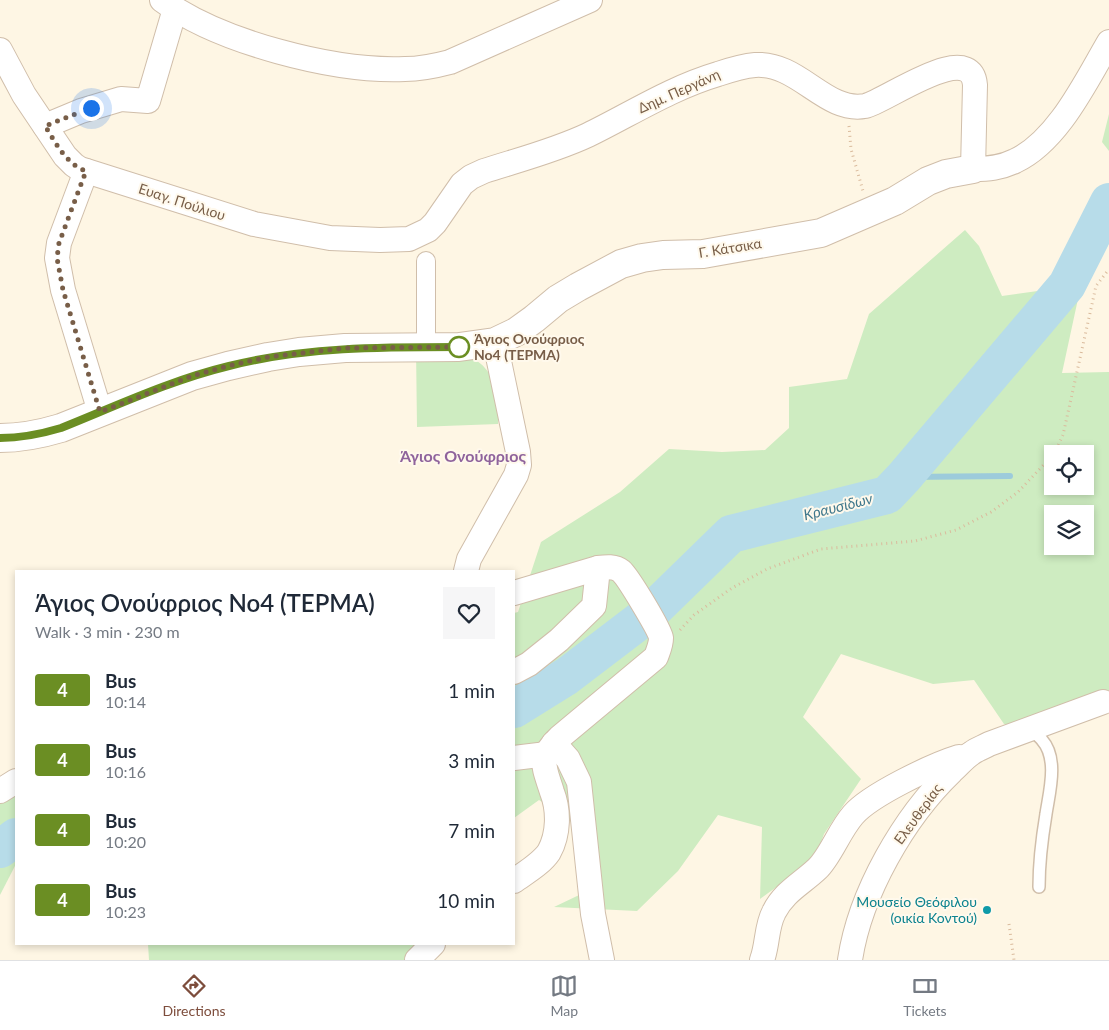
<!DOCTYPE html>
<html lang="en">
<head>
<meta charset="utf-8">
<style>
	:root { --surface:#fff; --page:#f6f6f7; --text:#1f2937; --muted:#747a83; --line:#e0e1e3; --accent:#7d4d3c }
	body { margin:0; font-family:Lato,sans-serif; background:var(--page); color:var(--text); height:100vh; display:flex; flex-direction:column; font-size:19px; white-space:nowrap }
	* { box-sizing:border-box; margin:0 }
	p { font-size:16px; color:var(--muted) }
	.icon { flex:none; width:28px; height:28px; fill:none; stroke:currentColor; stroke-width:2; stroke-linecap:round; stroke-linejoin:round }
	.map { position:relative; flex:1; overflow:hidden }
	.panel { position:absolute; left:15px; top:570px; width:500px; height:375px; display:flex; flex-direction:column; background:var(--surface); border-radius:0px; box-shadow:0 2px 8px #0003 }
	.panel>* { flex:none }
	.badge { padding:0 10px; border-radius:4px; font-size:18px; line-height:32px }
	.buttons { position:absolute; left:1044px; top:445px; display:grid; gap:10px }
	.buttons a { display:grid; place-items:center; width:50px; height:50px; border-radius:0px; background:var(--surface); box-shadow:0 2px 8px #0003; font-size:25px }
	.you { position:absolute; width:25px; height:25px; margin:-12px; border:4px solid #fff; border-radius:50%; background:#1a73e8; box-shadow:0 0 0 8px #1a73e833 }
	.map>.badge { position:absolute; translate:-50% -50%; box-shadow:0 0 0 2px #fff }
	.round { display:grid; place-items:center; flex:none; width:52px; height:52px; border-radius:0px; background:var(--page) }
	.headline { display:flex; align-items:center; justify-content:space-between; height:85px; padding:0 20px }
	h1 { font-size:24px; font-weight:600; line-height:38px }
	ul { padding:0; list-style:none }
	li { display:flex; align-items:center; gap:15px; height:70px; padding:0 20px }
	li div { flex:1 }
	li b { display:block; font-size:19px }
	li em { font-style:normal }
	li .badge { min-width:55px; font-weight:700; text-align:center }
	.tabs { display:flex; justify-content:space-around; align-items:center; height:70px; border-top:1px solid var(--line); background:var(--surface); font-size:14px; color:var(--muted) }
	.tabs a { display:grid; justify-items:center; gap:2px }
	.tabs .selected { color:var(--accent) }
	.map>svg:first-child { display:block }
</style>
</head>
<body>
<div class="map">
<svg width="1109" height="960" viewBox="0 0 1109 960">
	<rect width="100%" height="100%" fill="#fef6e4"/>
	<g fill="#ceecc1" fill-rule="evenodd">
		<path d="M1109,114V151L1102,142Z"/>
		<path d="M965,230L979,246L1002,296L1081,285L1062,373L1109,372V695L1017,726L1004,724L974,680L933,684L841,654L803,717L861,779L824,834L815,859L760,899L762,827L718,815L678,871L637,911L554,907L598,886L593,847L568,819L539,800L514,818V613L518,612L541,542L620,492L669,449L722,452L765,450L789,428V387L847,379L869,314ZM1052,454H1085V486H1052ZM1052,514H1085V546H1052Z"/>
		<path d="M416,348C456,353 488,349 498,397C500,405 498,415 498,424L417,427Z"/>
		<path d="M16,788V864L0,895V797Z"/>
		<path d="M148,944H416L405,960H149Z"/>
	</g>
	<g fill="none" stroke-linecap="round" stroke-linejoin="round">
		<path stroke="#9dcbdb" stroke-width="6" d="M904,477L1010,476"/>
		<g stroke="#b7dce9" stroke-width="38">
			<path d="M514,709L567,676L651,612L731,534L887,495L904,477L1067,285L1109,202"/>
			<path d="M0,849L16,837"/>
		</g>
		<defs>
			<path id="service" d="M1030,730C1034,733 1039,736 1042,740C1059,759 1049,793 1046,814C1042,838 1039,863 1039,887"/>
			<path id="pedestrian" d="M426,261V347"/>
			<g id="minor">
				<path d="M162,0C219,42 334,72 405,69C420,69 435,66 450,62L590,0"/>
				<path d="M0,50L24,95L65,156L74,165L80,169L254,224L330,238L380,240L409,239L428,230L435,223L462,184L471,177L484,171C518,160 554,151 588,135C631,114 671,88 718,74C730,70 742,66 755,65C799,62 825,113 865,106C885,102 971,38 975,85L973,169C988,169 1001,168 1015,161C1058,141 1086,81 1109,42"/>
				<path d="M45,126L81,111L121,99L148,101L175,9"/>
				<path d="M86,171L59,243L57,258L63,290L100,412"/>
				<path d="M466,571L469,559L516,475L519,465L518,452L495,342"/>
				<path d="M514,593L598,568C606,567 615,566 621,571C628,577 660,630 661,638C661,645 658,651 656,657L560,737C537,759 544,766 552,792C559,810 559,834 549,852C541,864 525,873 514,881"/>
				<path d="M514,672L529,664L559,640L594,606L598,568"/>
				<path d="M554,743L568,759L579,782L593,914L602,960"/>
				<path d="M514,758L547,754"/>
				<path d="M0,791L16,781"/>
				<path d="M417,960L433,944"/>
				<path d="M762,960C768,944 766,927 774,912C784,892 801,884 817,869C830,857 839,831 853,815C870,795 933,765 959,757"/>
				<path d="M850,960C860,893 904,817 952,771C959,765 965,757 972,753C977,749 984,747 989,744L1103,702"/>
			</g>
			<path id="tertiary" d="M0,438C21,438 41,434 61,428L192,376L228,366L268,357L299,352L345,348L459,347L495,342L516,332L534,319L558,299L578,287L621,264L642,258L663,255L703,254L821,233L895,201L928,181L946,174L973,169"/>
		</defs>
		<use href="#service" stroke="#d0beaa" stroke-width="14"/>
		<use href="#pedestrian" stroke="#d0beaa" stroke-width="20"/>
		<use href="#minor" stroke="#d0beaa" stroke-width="26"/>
		<use href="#tertiary" stroke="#d0beaa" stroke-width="30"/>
		<g stroke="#dabb9d" stroke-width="3" stroke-dasharray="1 4" stroke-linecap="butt">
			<path d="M849,126L851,149L863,191"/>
			<path d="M1054,454L1063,435L1096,286L1109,269"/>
			<path d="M680,630L694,615L732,588L767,569L821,549L915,541L956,530L991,512L1018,492L1052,456"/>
			<path d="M1009,924L1014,960"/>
		</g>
		<use href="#service" stroke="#fff" stroke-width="11"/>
		<use href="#pedestrian" stroke="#fff" stroke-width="18"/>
		<use href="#minor" stroke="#fff" stroke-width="24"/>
		<use href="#tertiary" stroke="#fff" stroke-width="28"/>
	</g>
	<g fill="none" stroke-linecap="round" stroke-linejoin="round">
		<defs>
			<path id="line" d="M0,438C21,438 41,434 61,428C116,406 171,380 229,366C304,347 381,347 459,347"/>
		</defs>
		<use href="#line" stroke="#fff" stroke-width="11"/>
		<use href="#line" stroke="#6b8e23" stroke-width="8"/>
		<path stroke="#785e48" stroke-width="5" stroke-dasharray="0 9" d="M91,108L45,126C56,143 66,164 86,171L59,243L57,258L63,290L100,412L192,376L228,366L268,357L345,348L459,347"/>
	</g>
	<circle fill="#fff" stroke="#6b8e23" stroke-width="2.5" cx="459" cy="347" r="10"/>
	<circle fill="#0f9aa8" stroke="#fff9ec" stroke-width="2" cx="987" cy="910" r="5"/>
	<g text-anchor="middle" stroke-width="4" stroke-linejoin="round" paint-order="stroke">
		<g font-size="14" fill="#785e48" stroke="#fff9ec">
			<text transform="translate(679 91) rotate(-24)" y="5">Δημ. Περγάνη</text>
			<text transform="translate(182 202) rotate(18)" y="5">Ευαγ. Πούλιου</text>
			<text transform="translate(730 248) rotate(-9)" y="5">Γ. Κάτσικα</text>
			<text transform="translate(918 814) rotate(-54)" y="5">Ελευθερίας</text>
		</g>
		<g font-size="14" font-weight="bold" fill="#785e48" stroke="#fff9ec" text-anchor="start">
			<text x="474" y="344">Άγιος Ονούφριος<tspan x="474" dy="16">Νο4 (ΤΕΡΜΑ)</tspan></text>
		</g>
		<g font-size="14" fill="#0d838f" stroke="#fff9ec" text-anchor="end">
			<text x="977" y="907">Μουσείο Θεόφιλου<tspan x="977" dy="16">(οικία Κοντού)</tspan></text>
		</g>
		<g font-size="15" font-style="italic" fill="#40788c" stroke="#fff9ec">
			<text transform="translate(838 507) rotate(-14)" y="5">Κραυσίδων</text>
		</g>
		<g font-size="16" font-weight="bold" fill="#8f639c" stroke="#fff9ec">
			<text x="463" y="462">Άγιος Ονούφριος</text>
		</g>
	</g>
</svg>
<div class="buttons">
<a><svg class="icon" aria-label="locate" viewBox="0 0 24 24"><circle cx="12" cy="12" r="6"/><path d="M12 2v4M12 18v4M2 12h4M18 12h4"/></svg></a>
<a><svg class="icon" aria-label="layers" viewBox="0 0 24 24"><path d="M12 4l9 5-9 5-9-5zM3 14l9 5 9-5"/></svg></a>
</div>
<div class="you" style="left:91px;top:108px"></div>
<section class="panel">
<div class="headline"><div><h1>Άγιος Ονούφριος Νο4 (ΤΕΡΜΑ)</h1><p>Walk · 3 min · 230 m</p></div><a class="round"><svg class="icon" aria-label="heart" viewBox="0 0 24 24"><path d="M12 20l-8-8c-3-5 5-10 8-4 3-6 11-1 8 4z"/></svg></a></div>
<ul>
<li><span class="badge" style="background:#6b8e23;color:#fff">4</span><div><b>Bus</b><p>10:14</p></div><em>1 min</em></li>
<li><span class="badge" style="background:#6b8e23;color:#fff">4</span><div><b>Bus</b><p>10:16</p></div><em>3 min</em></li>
<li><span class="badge" style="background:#6b8e23;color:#fff">4</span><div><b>Bus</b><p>10:20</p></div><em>7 min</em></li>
<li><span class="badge" style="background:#6b8e23;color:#fff">4</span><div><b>Bus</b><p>10:23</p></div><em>10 min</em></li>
</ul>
</section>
</div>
<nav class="tabs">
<a class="selected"><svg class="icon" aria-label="directions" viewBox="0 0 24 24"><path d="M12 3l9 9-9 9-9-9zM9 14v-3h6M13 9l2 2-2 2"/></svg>Directions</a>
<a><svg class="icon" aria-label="map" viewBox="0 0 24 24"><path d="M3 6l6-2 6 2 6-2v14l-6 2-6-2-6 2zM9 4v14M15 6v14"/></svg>Map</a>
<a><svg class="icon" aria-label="tickets" viewBox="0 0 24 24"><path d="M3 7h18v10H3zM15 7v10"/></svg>Tickets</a>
</nav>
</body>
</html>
